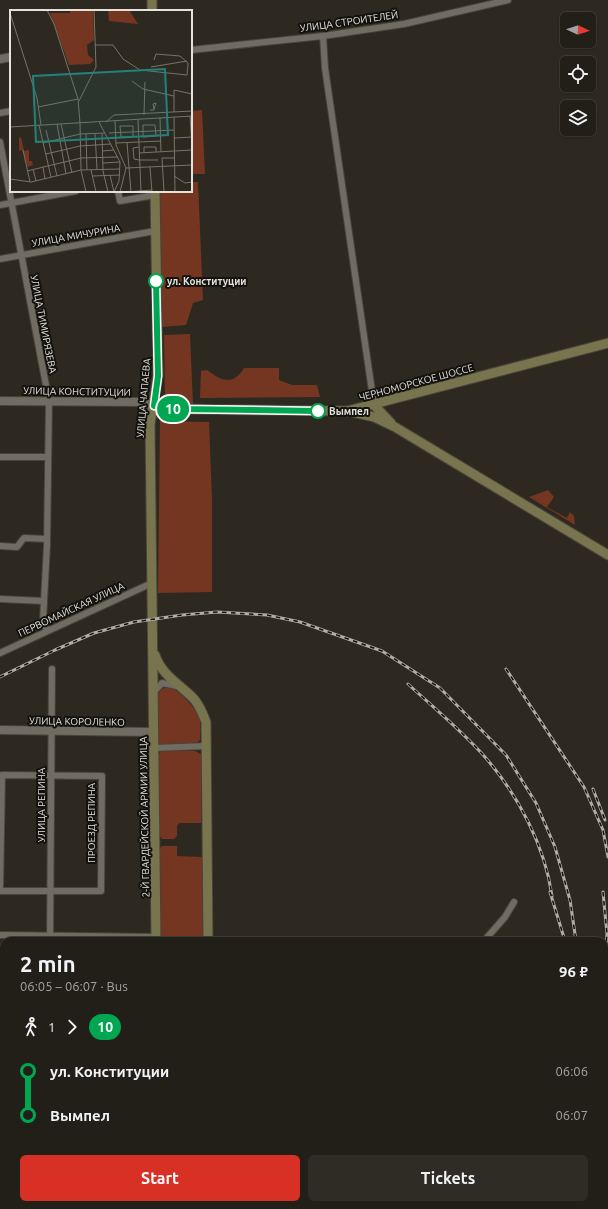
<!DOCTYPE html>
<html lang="en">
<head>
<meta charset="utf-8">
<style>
	:root { --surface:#221f18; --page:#2e2c25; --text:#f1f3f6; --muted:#a2a2a2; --line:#3f3d37; --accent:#d93025 }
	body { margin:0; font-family:Ubuntu,sans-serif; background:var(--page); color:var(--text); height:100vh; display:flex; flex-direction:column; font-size:15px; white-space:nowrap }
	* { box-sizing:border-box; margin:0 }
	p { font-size:13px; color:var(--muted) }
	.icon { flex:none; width:22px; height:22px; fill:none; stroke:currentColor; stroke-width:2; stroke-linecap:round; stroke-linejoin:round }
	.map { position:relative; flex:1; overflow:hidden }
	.panel { position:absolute; left:0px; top:937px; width:608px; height:272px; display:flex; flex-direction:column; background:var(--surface); border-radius:12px 12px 0 0; box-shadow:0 1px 3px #0004,0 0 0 1px var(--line) }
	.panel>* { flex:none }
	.badge { padding:0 8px; border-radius:13px; font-size:14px; line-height:26px }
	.needle { width:26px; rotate:93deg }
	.controls { position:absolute; left:560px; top:12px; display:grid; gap:8px }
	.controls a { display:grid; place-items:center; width:36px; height:36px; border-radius:6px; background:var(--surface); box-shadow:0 1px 3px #0004,0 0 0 1px var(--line); font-size:20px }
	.map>.badge { position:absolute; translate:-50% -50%; box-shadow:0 0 0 2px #fff }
	.legs { display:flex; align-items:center; gap:6px; height:44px; padding:0 20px; font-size:13px }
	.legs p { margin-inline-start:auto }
	.summary { display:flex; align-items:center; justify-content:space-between; height:68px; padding:0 20px }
	h1 { font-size:22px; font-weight:600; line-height:30px }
	.cta { display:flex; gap:8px; margin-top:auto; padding:8px 20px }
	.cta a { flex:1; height:46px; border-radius:6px; background:var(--accent); color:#fff; font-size:16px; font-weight:600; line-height:46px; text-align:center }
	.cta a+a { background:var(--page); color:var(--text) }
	ul { padding:0 20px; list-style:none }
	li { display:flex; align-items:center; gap:14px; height:44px; font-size:15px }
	li i { display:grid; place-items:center; width:6px; height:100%; margin:0 5px; background:currentColor }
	li i::after { content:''; width:10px; height:10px; margin:-5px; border:3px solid; border-radius:50%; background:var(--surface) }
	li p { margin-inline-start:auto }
	li:first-child i { background:linear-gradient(#0000 50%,currentColor 0) }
	li:last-child i { background:linear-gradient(currentColor 50%,#0000 0) }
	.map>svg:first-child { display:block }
</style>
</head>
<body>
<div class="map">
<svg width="608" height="1209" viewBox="0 0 608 1209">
	<rect width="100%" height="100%" fill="#2e2920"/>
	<g fill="#743621">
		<path d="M202,110L205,174H191V111Z"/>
		<path d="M191,182H198L203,300L193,303L186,325L162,327L160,191H191Z"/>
		<path d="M190,334L193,405L172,402L165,394L164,335Z"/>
		<path d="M244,368H279V380L292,385H317L320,397L200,398L201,371L207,370C220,380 233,387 244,368Z"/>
		<path d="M160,421L209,422L212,499V592L158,593Z"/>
		<path d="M548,490L554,497L547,507L567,518L570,512L574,516L575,525L529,497Z"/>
		<path d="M168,686C178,689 199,710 200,721C201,727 200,734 200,740L195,745L161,746L157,741V695L162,689Z"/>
		<path d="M161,751H195L201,754V823H179L177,826V836L174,839H162L159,835L158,755Z"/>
		<path d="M162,846H177V856L202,857L203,941H160L159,849Z"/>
		<rect x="164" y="1205" width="42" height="4"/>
	</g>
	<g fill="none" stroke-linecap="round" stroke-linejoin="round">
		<defs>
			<g id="minor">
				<path d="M323,36L325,68L374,405"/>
				<path d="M191,50L323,36L404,24L508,0"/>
				<path d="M0,113L11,111"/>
				<path d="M0,142L49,401L47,545L43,620L47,631"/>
				<path d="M118,191L120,201L155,195"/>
				<path d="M0,205L76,191"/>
				<path d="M0,259L155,231"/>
				<path d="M0,457H48"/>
				<path d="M0,546L17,547L24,538L47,539"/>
				<path d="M0,599L44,601"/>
				<path d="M0,653L152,583"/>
				<path d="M153,693L162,683L177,686"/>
				<path d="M154,748L206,746"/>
				<path d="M2,775L102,776L101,891H0Z"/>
				<path d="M0,935L156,937"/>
				<path d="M50,941L52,669"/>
				<path d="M484,941L505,917L514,902"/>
				<path d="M0,981H4"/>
				<path d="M604,1006L608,996"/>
				<path d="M0,1097H4"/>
				<path d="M604,1136H608"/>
				<path d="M0,1141L4,1140"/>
				<path d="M47,1209V1205"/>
				<path d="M378,1209L379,1205"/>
				<path d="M560,1209V1205"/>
			</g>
			<g id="tertiary">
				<path d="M0,59L11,57"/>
				<path d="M0,401L142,402L154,406"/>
				<path d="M0,730L153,732"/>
			</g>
			<g id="secondary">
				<path d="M152,0V11"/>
				<path d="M155,191L158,375L150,424L156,941"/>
				<path d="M374,405L391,423"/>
				<path d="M154,406L177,409L347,411L608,343"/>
				<path d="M352,412L374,417L395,427L608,555"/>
				<path d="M155,655C162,676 180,684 194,699C200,706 203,714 206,722L208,941"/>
				<path d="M160,1205V1209"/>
				<path d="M210,1205V1209"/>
			</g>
		</defs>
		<use href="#minor" stroke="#48443c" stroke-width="8"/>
		<use href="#tertiary" stroke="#48443c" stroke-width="10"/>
		<use href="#secondary" stroke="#48443c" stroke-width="11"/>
		<use href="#minor" stroke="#716c61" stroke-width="6"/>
		<use href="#tertiary" stroke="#716c61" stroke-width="8"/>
		<use href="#secondary" stroke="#78744d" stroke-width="9"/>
		<defs>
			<g id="rail">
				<path d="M506,669L584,787L603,830L608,857"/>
				<path d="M0,677L55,650L94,633L134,622L182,615L217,612L267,615L300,622L382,651L440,688L506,755L536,803L555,847L570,900L576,941"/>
				<path d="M408,684C434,708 462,731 485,757C518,795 545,846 552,896"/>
				<path d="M593,789L605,820"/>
				<path d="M550,892L565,941"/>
				<path d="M603,892L607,934L604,963"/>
				<path d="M604,987L608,979"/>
				<path d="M492,1205V1209"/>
				<path d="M509,1209L511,1205"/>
				<path d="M523,1209L524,1205"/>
				<path d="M532,1209L533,1205"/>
				<path d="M552,1209L553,1205"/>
			</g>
		</defs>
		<use href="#rail" stroke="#b1ada6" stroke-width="3"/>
		<use href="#rail" stroke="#14120e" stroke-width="1.5" stroke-dasharray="4.5" stroke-linecap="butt"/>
	</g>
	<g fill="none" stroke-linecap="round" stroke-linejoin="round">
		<defs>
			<path id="line-1" d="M156,281L158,376L154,406L177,409L318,411"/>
		</defs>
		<use href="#line-1" stroke="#fff" stroke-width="9"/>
		<use href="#line-1" stroke="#00a651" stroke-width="6"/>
	</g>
	<g fill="#fff" stroke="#00a651" stroke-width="2">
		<circle cx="156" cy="281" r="7"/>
		<circle cx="318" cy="411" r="7"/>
	</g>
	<g text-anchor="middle" stroke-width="4" stroke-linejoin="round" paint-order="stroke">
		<g font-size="10" fill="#e5e2dc" stroke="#14120e">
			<text transform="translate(349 21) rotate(-8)" y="4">УЛИЦА СТРОИТЕЛЕЙ</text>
			<text transform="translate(76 235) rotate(-10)" y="4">УЛИЦА МИЧУРИНА</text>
			<text transform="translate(44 324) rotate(79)" y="4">УЛИЦА ТИМИРЯЗЕВА</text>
			<text transform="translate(416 382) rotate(-15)" y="4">ЧЕРНОМОРСКОЕ ШОССЕ</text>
			<text transform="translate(77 391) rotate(1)" y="4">УЛИЦА КОНСТИТУЦИИ</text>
			<text transform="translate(143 398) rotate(-85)" y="4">УЛИЦА ЧАПАЕВА</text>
			<text transform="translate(71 609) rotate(-25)" y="4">ПЕРВОМАЙСКАЯ УЛИЦА</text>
			<text transform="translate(77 721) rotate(1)" y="4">УЛИЦА КОРОЛЕНКО</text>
			<text transform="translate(41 805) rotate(-90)" y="4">УЛИЦА РЕПИНА</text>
			<text transform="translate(144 817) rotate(-91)" y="4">2-Й ГВАРДЕЙСКОЙ АРМИИ УЛИЦА</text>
			<text transform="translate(91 823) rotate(-90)" y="4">ПРОЕЗД РЕПИНА</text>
		</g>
		<g font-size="10" font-weight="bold" fill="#e5e2dc" stroke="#14120e" text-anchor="start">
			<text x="167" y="285">ул. Конституции</text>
			<text x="329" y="415">Вымпел</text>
		</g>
	</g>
	<g transform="translate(10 10)">
		<rect width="182" height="182" fill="#2e2920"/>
		<path d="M60,0H83L84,30L77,35L78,45L84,50L80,54L59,55L40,3H60ZM98,0H119L128,14L99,11ZM11,127L14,141L19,140V151H22L23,155L18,157L12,140L9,141V128Z" fill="#743621"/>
		<path fill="none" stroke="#77736b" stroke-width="1" d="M37,0L44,14L68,89L70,113M0,3L27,88L31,115M85,35H103L113,49L130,60L177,65L178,53L170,46L146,44L144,50M141,57L177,51M122,71L133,79L164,86M69,91L86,57L84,0M28,97L68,89M140,100H144V99L143,94L146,93L144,99M164,102V80L182,84M134,105L135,72M180,106L182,137M164,107L165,182M150,108L151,142M128,110L131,182M105,111L106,135L116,158L110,182M89,112L110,152L109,171L104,182M96,112L104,105L182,101M70,113L71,160L76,182M47,114L56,164M51,114L62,163M29,115L41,167M133,115H145L146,126L133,127ZM110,116H123V127H111ZM0,117L182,106M36,120L47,166M99,123L164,120M76,124L77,160M85,124L87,159M92,124L93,161L98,182M164,128L182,127M33,133L70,124L95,123M106,133L151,131M117,133L121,182M129,137L123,138L124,149L129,150M13,140L20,172M92,141L104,140M129,143L182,140M134,143V137H146V142M36,144L70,136L101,134M129,150H148M93,153L110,152M33,157L35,169M140,157L142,182M116,158L182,155M23,159L26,171M81,160L86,182M17,161L71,148L108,147M100,165L104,182M82,166L110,165M164,166L175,173L182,172M0,169L21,172L71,160L110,159M115,182L142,180M154,182L152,148H164"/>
		<path fill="#248179" fill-opacity="0.15" stroke="#248179" stroke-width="2" d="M155,59L158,125L26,132L23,66Z"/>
		<rect width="182" height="182" fill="none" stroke="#e5e2dc" stroke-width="2"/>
	</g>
</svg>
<div class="controls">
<a><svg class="needle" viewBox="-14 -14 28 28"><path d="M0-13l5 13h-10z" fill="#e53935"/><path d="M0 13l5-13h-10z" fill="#a2a2a2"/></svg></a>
<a><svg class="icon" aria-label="locate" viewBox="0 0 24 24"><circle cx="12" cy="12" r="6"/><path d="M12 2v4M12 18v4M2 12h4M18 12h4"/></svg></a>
<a><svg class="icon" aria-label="layers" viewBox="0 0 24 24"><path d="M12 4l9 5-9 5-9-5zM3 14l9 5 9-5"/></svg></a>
</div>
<b class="badge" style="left:173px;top:409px;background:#00a651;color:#fff">10</b>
<section class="panel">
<div class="summary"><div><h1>2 min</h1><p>06:05 – 06:07 · Bus</p></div><b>96 ₽</b></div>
<div class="legs"><svg class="icon" aria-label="walk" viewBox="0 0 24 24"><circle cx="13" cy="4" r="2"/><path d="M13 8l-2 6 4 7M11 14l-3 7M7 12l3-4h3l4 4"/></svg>1<svg class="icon" aria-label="forward" viewBox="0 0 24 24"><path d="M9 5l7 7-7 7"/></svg><b class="badge" style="background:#00a651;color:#fff">10</b></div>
<ul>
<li><i style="color:#00a651"></i><b>ул. Конституции</b><p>06:06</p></li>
<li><i style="color:#00a651"></i><b>Вымпел</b><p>06:07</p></li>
</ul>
<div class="cta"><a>Start</a><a>Tickets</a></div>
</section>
</div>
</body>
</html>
